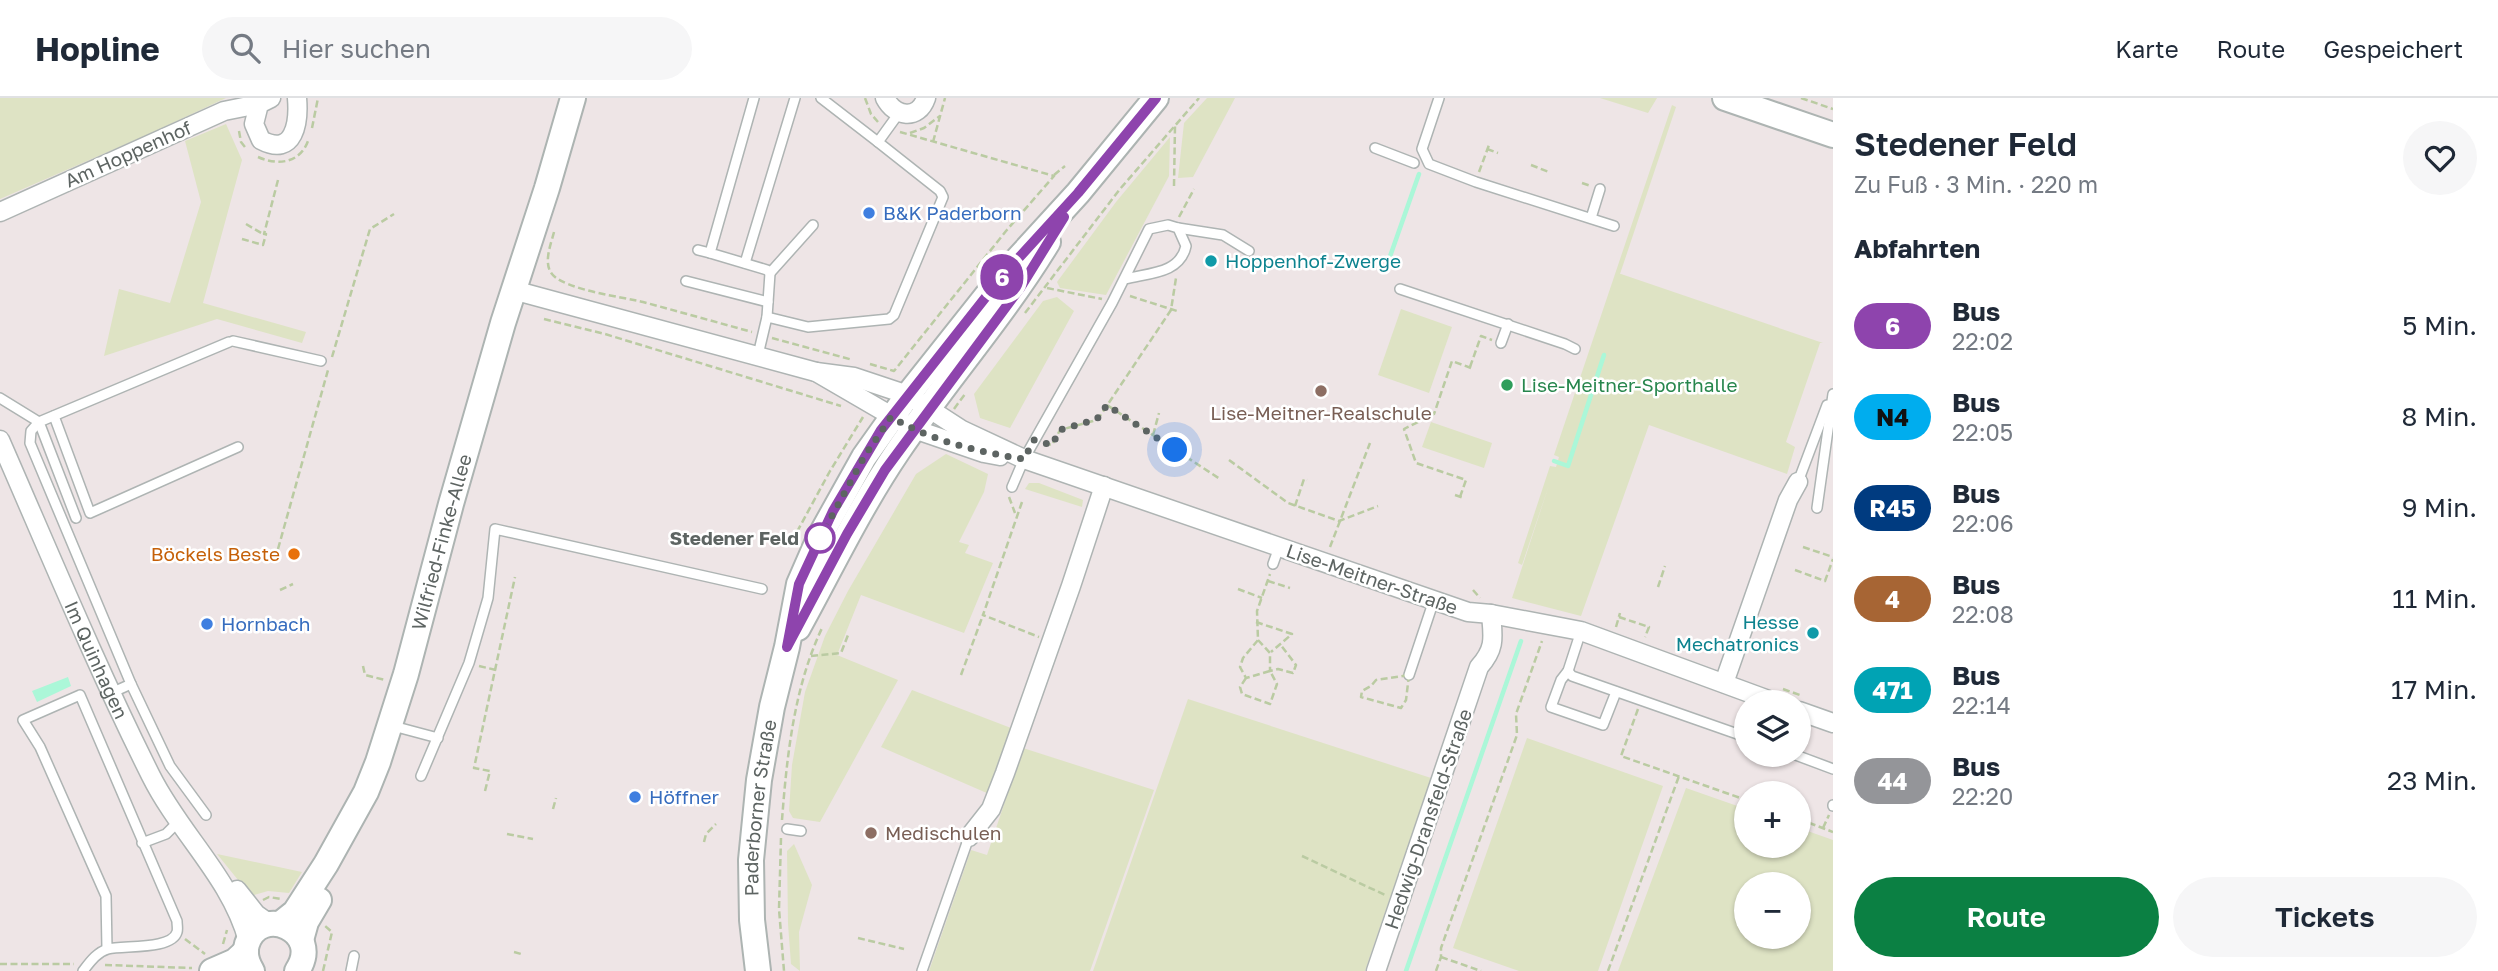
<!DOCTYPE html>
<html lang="de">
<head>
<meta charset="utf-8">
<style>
	:root { --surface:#fff; --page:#f6f6f7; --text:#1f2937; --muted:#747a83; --line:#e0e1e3; --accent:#0b8043 }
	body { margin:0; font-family:"Golos Text",sans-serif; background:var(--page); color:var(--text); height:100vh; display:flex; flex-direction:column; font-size:26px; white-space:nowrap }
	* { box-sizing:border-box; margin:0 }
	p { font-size:23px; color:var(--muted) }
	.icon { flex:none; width:38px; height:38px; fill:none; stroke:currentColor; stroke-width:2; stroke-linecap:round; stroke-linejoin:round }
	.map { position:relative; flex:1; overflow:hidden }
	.drawer { display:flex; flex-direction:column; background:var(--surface); width:665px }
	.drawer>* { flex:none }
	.badge { padding:0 14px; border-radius:23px; font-size:24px; line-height:46px }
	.controls { position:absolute; left:1734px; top:592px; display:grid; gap:14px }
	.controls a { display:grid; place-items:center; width:77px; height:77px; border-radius:50%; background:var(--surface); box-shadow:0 2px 5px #0004; font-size:35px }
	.you { position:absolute; width:35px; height:35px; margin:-18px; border:5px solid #fff; border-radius:50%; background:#1a73e8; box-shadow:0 0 0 10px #1a73e833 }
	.map>.badge { position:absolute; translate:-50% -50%; box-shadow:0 0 0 4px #fff }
	h2 { padding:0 21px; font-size:26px; line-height:63px }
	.round { display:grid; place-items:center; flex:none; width:74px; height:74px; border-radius:37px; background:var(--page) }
	.summary { display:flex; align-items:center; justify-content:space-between; height:119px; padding:0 21px }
	h1 { font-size:33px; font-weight:600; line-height:52px }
	.cta { display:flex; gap:14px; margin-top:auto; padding:14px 21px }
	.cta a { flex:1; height:80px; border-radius:42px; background:var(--accent); color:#fff; font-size:28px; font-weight:600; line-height:80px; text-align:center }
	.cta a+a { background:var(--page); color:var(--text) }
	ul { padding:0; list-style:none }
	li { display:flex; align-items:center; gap:21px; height:91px; padding:0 21px }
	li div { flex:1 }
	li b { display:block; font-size:26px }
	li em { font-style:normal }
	li .badge { min-width:77px; font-weight:700; text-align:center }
	header { display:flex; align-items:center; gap:42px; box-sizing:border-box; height:98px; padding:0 35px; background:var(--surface); border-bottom:2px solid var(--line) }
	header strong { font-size:33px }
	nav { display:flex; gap:38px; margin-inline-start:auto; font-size:24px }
	.search { width:490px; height:63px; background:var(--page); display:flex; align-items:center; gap:18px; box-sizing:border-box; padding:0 24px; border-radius:38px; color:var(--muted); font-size:26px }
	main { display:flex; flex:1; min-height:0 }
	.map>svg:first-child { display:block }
</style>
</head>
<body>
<header>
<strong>Hopline</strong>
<div class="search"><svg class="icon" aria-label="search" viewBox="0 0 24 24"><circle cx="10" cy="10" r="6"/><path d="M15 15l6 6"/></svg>Hier suchen</div>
<nav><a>Karte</a><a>Route</a><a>Gespeichert</a></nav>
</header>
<main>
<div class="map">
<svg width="1833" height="873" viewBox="0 0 1833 873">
	<rect width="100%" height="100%" fill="#eee5e6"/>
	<g fill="#dee3c4" fill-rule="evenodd">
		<path d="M0,0H226L149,36L0,101Z"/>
		<path d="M1207,0H1235L1193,79L1178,80L1184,25Z"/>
		<path d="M1600,0H1657L1648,15Z"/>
		<path d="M1672,7L1676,9L1620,176H1621L1823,245H1820L1786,344L1795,349L1787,376L1649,327L1581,518L1512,500L1549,387L1522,467L1518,465L1550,368L1556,369L1559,359L1554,357Z"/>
		<path d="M226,26L242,62L203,205L306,234L302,245L217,221L104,258L119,191L170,205L201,104L185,43Z"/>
		<path d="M1170,39L1169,78L1106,197L1060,190L1057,184L1116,104Z"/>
		<path d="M1057,199L1074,213L1010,330L980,320L974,296L1043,203Z"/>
		<path d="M1401,211L1452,229L1429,295L1378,277Z"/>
		<path d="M1431,324L1492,345L1484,370L1422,349Z"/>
		<path d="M946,356L988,376L984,394L959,444L969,447L965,455L993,465L964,535L861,497L837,557L898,582L820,724L793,720L789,713L792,667L805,594L825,538L848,493L916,376Z"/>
		<path d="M1029,385H1039L1083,402L1082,409L1025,391Z"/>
		<path d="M912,592L1011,630L989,696L881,649Z"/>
		<path d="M1188,601L1431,680L1365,873H1093Z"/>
		<path d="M1527,640L1663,688L1598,873H1519L1453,850Z"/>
		<path d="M1023,650L1154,692L1090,873H929L971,752L987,757Z"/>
		<path d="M1686,690L1746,711V747H1799V730L1833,742V873H1618ZM1746,786H1799V838H1746Z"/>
		<path d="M794,746L812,787L799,834L800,873L791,866L788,826L787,753Z"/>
		<path d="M217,756L302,774L289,795L268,793L251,798Z"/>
	</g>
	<path fill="#abf7d8" d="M68,579L71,588L37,604L32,593Z"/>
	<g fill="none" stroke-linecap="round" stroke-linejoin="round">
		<g stroke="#abf7d8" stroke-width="4.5">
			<path d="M1387,167L1419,76"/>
			<path d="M1554,363L1568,368L1604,257"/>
			<path d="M1406,873L1521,543"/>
		</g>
		<defs>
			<g id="lane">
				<path d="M754,0L710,155L767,172L770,175L767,219"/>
				<path d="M821,0L878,44"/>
				<path d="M1439,0L1422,51L1429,66L1476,84L1614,128"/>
				<path d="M1375,50L1414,65"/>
				<path d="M1591,120L1600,91"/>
				<path d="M1178,130L1223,137L1249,153"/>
				<path d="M698,152L710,155"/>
				<path d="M745,165L795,0"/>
				<path d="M770,175L813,127"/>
				<path d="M686,183L768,204"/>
				<path d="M1400,191L1565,246L1575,251"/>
				<path d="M233,243L321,263"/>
				<path d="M1501,245L1508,226"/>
				<path d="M758,257L767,219L808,229L889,221L894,217L943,99L940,93L878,44L899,15"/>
				<path d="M0,300L39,324L31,333L30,345L131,586L111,595"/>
				<path d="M54,318L90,415L238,349"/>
				<path d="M1798,384L1827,307"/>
				<path d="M1012,389L1024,361L1112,205L1149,131L1168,127L1178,130L1186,148C1180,176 1148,175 1125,181"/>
				<path d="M1817,410L1833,296"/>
				<path d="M76,420L39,324L229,244"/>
				<path d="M1273,466L1279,449"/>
				<path d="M1581,533L1568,573L1561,582L1551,609L1603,627L1616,594"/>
				<path d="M1568,573L1572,578L1746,639"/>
				<path d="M1409,577L1434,502"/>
				<path d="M131,586L170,668L206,717"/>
				<path d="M393,628L438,640"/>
				<path d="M1741,637L1746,624"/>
				<path d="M1793,656L1833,671"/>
				<path d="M421,678L469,565L488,500L495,431L762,491"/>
				<path d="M1833,707V708"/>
				<path d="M787,731L801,733"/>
				<path d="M142,745L166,736L179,723"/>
				<path d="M83,873C90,864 97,854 108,851C123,847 172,852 177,834C178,831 177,827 177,823L80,597L23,622L40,649L106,798L107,851"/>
				<path d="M351,873L354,858"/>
				<path d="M922,873L969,739"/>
			</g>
			<g id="street">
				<path d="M271,0L259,6L254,26L261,42C295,60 299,23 297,0"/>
				<path d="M885,0C895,19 918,23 926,0"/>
				<path d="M0,114L224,13L259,6"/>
				<path d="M513,192L816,274L914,331L984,355L1000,358"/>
				<path d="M816,274L854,279L908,297L962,332L1024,361L1468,514L1491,516L1581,533L1774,604"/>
				<path id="s1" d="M0,342C49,454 96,568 151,678C180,736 231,780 248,843"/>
				<path d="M1724,585L1788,402L1798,384"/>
				<path d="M1799,613L1833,625"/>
				<path d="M969,739L991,711L1005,675L1071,488L1104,388"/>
				<path d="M237,792L256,816L270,826"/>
				<path d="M1376,873L1479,569C1496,550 1493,539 1491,516"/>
			</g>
			<g id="secondary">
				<path d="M1725,0L1833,37"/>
				<path d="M798,530C831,470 860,409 898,353C946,282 1003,218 1048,144"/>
				<path id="s2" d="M280,826L295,814L326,766L366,694L378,664L406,576L451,406L503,225L547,90L573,0"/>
				<path d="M301,842L306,824L319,802"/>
				<path d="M212,873L235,863L246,853"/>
				<path d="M252,873C247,865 244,856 247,846C260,805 324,833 297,873"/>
				<path id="s3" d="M758,873L752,822L751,762L759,682L772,609L787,549L799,486L820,438L864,359L908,297L1004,176L1078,95L1156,0"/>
			</g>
		</defs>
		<use href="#lane" stroke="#aeb4b3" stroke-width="12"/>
		<use href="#street" stroke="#aeb4b3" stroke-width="21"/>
		<use href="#secondary" stroke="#adb4b2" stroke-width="28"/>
		<g stroke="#bacba2" stroke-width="2.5" stroke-dasharray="7 3.5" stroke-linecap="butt">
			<path d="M865,0L871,16L878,24"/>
			<path d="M1801,0L1833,11"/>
			<path d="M312,30L318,0"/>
			<path d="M239,33L241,44L245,49"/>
			<path d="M910,35L924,30L940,18"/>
			<path d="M933,44L945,0"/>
			<path d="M1487,51L1498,55"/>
			<path d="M258,59C278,68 300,65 308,43"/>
			<path d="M1531,67L1549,74"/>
			<path d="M1479,74L1489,47"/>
			<path d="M1054,77L1065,68"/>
			<path d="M1582,85L1591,88"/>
			<path d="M1174,88L1175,28"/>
			<path d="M1179,119L1194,91"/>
			<path d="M246,126L263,136"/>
			<path d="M554,134C551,146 543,165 552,176C565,192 623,199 643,204C680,214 716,224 752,234"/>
			<path d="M242,141L263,147L266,136H264L278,82"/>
			<path d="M1047,190L1102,201"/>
			<path d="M1130,198L1180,214"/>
			<path d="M1025,215L1120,91L1199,0"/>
			<path d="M544,221L605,236L841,308"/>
			<path d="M772,240L853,262"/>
			<path d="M332,259L370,131L394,116"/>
			<path d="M870,266L894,273L1006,133L1054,78L900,34"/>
			<path d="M1470,269L1481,238L1492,242"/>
			<path d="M1107,307L1220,381"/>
			<path d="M954,311L965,296"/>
			<path d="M1153,337L1159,315"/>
			<path d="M1044,345L1052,347L1060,332L1093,323L1100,318L1171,212L1176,180"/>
			<path d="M1229,362L1288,405L1339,423L1378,408"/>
			<path d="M1455,397L1464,400"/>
			<path d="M1009,399L1015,415"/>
			<path d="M1460,399L1466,382L1416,365L1404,331L1434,316L1452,263L1471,270"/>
			<path d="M1022,404L983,517L1039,539"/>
			<path d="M1295,408L1304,381L1307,382"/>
			<path d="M792,443L830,373L863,319"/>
			<path d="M1330,449L1370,345"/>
			<path d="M1803,449L1833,459"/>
			<path d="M278,451L328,272"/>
			<path d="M1795,472L1825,483L1833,461"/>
			<path d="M1268,483L1290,490"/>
			<path d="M1658,489L1665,468"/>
			<path d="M1238,491L1262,500"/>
			<path d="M280,492L293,486"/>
			<path d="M1473,492L1480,500"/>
			<path d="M1619,519L1649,529L1645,539"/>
			<path d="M1256,524L1292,536L1271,554"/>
			<path d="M1616,529L1620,515"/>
			<path d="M1258,542L1270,555V573L1278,571L1293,575L1296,567L1280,546"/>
			<path d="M811,558L841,555L848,537"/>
			<path d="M363,568L365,577L385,582"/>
			<path d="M479,568L496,572"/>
			<path d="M961,577L983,517"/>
			<path d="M1409,577L1406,602L1401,610L1361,599L1362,593L1371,588L1376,582Z"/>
			<path d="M1246,580L1240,589L1242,596L1270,606L1277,586L1270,573L1246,580L1240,569L1243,560L1258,542L1257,513L1270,476"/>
			<path d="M1783,591L1800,597"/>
			<path d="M1638,611L1621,658L1746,702"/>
			<path d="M485,693L490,673L474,670L515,479"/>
			<path d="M553,711L556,700"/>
			<path d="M1799,721L1833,734"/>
			<path d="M782,722C787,657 794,588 823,528"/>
			<path d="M1823,730L1829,717"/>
			<path d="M507,736L533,741"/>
			<path d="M781,740L779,811L784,873"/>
			<path d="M704,744L706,736L716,726"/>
			<path d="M1302,758L1385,797"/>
			<path d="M263,802L269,799L281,801"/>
			<path d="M858,840L904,851"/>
			<path d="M185,841L205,856"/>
			<path d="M223,846L227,832"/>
			<path d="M514,854L521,856"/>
			<path d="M1441,859L1481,873"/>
			<path d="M0,866H74"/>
			<path d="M105,867L192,870"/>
			<path d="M323,873L332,834L324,827"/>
			<path d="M1436,873L1441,859V850L1517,637L1516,616L1542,543"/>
			<path d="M1608,873L1679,678"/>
		</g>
		<use href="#lane" stroke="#fff" stroke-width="9"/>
		<use href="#street" stroke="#fff" stroke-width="18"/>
		<use href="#secondary" stroke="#fff" stroke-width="24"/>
	</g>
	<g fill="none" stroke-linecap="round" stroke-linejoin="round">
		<defs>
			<path id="line" d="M1064,119L1020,190L885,372L847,436L787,549L799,486L833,413L881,332L1004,176L1078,95L1156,0"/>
		</defs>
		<use href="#line" stroke="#fff" stroke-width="16"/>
		<use href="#line" stroke="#8e44ad" stroke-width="10"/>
		<path stroke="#5d6462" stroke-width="7" stroke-dasharray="0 12.6" d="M820,440L864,359L891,319C932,343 978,354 1024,361L1034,342L1052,347L1060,332L1097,321L1107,307L1175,352"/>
	</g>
	<g fill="#3f7fe0" stroke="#fff" stroke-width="2.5">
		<circle cx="869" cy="115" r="7"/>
		<circle cx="207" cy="526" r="7"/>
		<circle cx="635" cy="699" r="7"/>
	</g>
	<g fill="#0f9aa8" stroke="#fff" stroke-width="2.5">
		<circle cx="1211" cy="163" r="7"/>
		<circle cx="1813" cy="535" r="7"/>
	</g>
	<circle fill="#2e9e5b" stroke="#fff" stroke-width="2.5" cx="1507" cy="287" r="7"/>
	<g fill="#8d6e63" stroke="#fff" stroke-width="2.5">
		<circle cx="1321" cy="293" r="7"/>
		<circle cx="871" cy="735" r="7"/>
	</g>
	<circle fill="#fff" stroke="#8e44ad" stroke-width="3.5" cx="820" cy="440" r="14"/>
	<circle fill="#e8710a" stroke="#fff" stroke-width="2.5" cx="294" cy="456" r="7"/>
	<g text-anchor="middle" stroke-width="5" stroke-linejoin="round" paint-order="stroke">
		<g font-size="19" fill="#5d6462" stroke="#fff">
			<text transform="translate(128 56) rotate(-24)" y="7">Am Hoppenhof</text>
			<text dy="7" stroke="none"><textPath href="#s2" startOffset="420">Wilfried-Finke-Allee</textPath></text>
			<text transform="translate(1372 481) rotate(19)" y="7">Lise-Meitner-Straße</text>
			<text dy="7" stroke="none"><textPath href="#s1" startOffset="240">Im Quinhagen</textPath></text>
			<text dy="7" stroke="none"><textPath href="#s3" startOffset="164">Paderborner Straße</textPath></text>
			<text transform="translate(1428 721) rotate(-71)" y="7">Hedwig-Dransfeld-Straße</text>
		</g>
		<g font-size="19" fill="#366cbe" stroke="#fff" text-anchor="start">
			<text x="883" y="122">B&amp;K Paderborn</text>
			<text x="221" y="533">Hornbach</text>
			<text x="649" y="706">Höffner</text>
		</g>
		<g font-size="19" fill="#0d838f" stroke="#fff" text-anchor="start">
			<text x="1225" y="170">Hoppenhof-Zwerge</text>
			<text x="1799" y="531" text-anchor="end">Hesse<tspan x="1799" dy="22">Mechatronics</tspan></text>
		</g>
		<g font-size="19" fill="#27864d" stroke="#fff" text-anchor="start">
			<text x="1521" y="294">Lise-Meitner-Sporthalle</text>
		</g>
		<g font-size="19" fill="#785e54" stroke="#fff">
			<text x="1321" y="322">Lise-Meitner-Realschule</text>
			<text x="885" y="742" text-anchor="start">Medischulen</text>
		</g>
		<g font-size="19" font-weight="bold" fill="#5d6462" stroke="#fff" text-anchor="end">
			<text x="799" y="447">Stedener Feld</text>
		</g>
		<g font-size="19" fill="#c56008" stroke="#fff" text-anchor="end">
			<text x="280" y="463">Böckels Beste</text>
		</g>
	</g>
</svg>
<div class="controls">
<a><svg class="icon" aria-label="layers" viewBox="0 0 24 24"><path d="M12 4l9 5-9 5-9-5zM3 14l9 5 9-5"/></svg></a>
<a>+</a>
<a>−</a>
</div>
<div class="you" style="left:1175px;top:352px"></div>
<b class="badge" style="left:1002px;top:179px;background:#8e44ad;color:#fff">6</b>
</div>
<section class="drawer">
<div class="summary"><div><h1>Stedener Feld</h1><p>Zu Fuß · 3 Min. · 220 m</p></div><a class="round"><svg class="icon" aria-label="heart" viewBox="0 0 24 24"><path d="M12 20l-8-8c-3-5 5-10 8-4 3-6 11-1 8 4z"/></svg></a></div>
<h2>Abfahrten</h2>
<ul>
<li><span class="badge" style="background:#8e44ad;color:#fff">6</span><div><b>Bus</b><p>22:02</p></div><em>5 Min.</em></li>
<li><span class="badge" style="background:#00adee;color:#111">N4</span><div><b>Bus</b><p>22:05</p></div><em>8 Min.</em></li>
<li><span class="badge" style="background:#003b80;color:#fff">R45</span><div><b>Bus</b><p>22:06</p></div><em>9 Min.</em></li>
<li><span class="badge" style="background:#a76534;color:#fff">4</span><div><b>Bus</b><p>22:08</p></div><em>11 Min.</em></li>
<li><span class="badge" style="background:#00a3b4;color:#fff">471</span><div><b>Bus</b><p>22:14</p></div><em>17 Min.</em></li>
<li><span class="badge" style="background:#949599;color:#fff">44</span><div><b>Bus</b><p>22:20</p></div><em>23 Min.</em></li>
</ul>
<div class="cta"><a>Route</a><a>Tickets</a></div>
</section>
</main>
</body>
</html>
